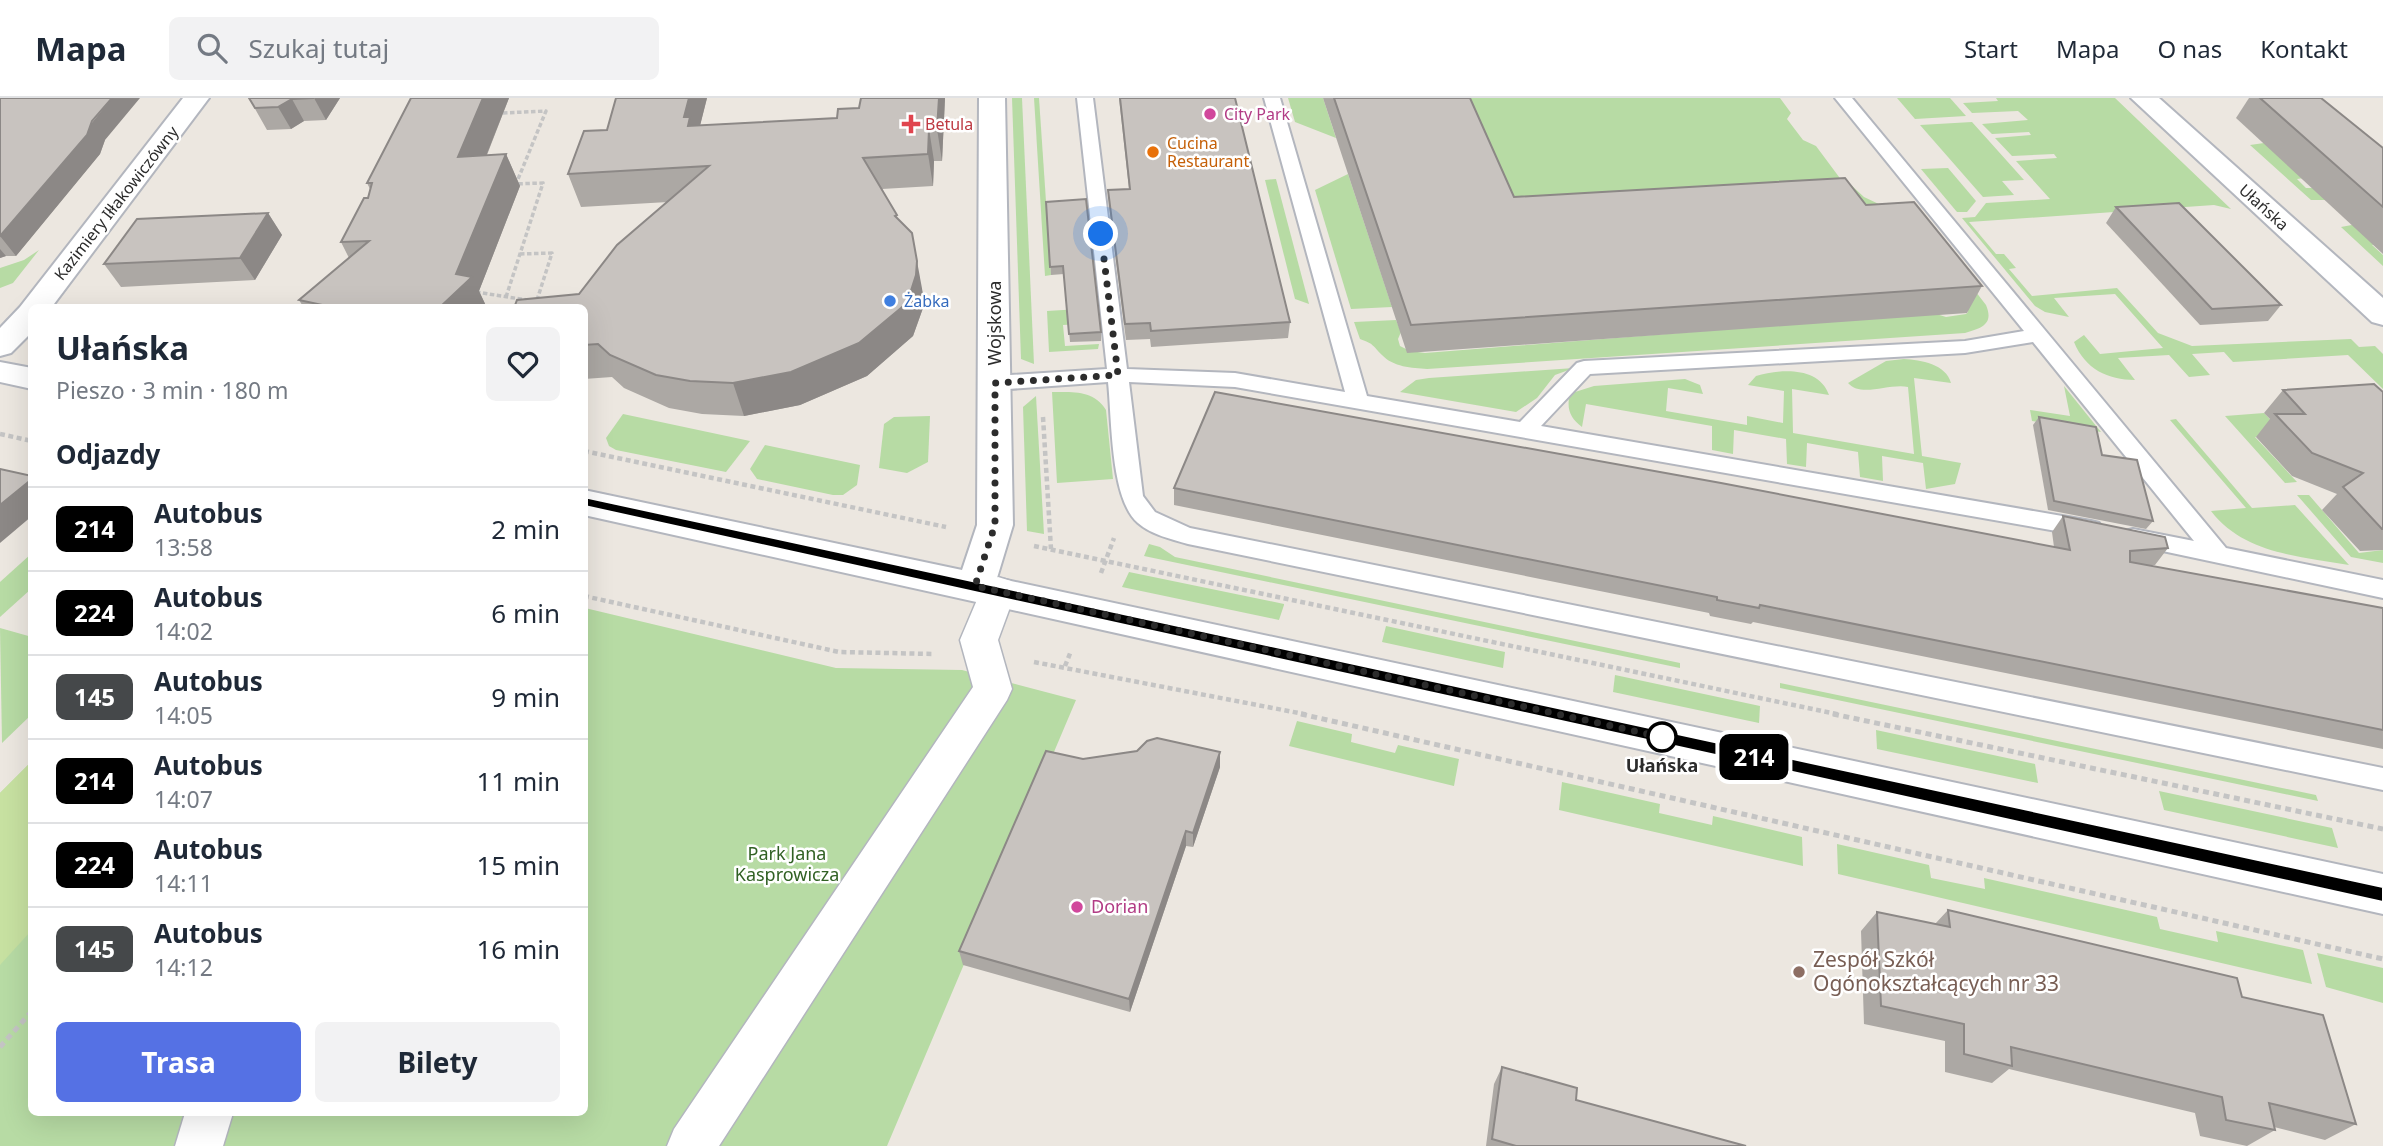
<!DOCTYPE html>
<html lang="pl">
<head>
<meta charset="utf-8">
<style>
	:root { --surface:#fff; --page:#f2f2f3; --text:#1f2937; --muted:#747a83; --line:#e0e1e3; --accent:#5571e4 }
	body { margin:0; font-family:"Noto Sans",sans-serif; background:var(--page); color:var(--text); height:100vh; display:flex; flex-direction:column; font-size:26px; white-space:nowrap }
	* { box-sizing:border-box; margin:0 }
	p { font-size:23px; color:var(--muted) }
	.icon { flex:none; width:38px; height:38px; fill:none; stroke:currentColor; stroke-width:2; stroke-linecap:round; stroke-linejoin:round }
	.map { position:relative; flex:1; overflow:hidden }
	.details { position:absolute; left:28px; top:206px; width:560px; height:812px; display:flex; flex-direction:column; background:var(--surface); border-radius:10px; box-shadow:0 7px 28px #0002 }
	.details>* { flex:none }
	.badge { padding:0 14px; border-radius:10px; font-size:24px; line-height:46px }
	.you { position:absolute; width:35px; height:35px; margin:-18px; border:5px solid #fff; border-radius:50%; background:#1a73e8; box-shadow:0 0 0 10px #1a73e833 }
	.map>.badge { position:absolute; translate:-50% -50%; box-shadow:0 0 0 4px #fff }
	h2 { padding:0 28px; font-size:26px; line-height:63px }
	.round { display:grid; place-items:center; flex:none; width:74px; height:74px; border-radius:10px; background:var(--page) }
	.head { display:flex; align-items:center; justify-content:space-between; height:119px; padding:0 28px }
	h1 { font-size:33px; font-weight:700; line-height:52px }
	.button { display:flex; gap:14px; margin-top:auto; padding:14px 28px }
	.button a { flex:1; height:80px; border-radius:10px; background:var(--accent); color:#fff; font-size:28px; font-weight:700; line-height:80px; text-align:center }
	.button a+a { background:var(--page); color:var(--text) }
	ul { padding:0; list-style:none }
	li { display:flex; align-items:center; gap:21px; height:84px; padding:0 28px; border-top:2px solid var(--line) }
	li div { flex:1 }
	li b { display:block; font-size:26px }
	li em { font-style:normal }
	li .badge { min-width:77px; font-weight:700; text-align:center }
	header { display:flex; align-items:center; gap:42px; box-sizing:border-box; height:98px; padding:0 35px; background:var(--surface); border-bottom:2px solid var(--line) }
	header strong { font-size:33px }
	nav { display:flex; gap:38px; margin-inline-start:auto; font-size:24px }
	.search { width:490px; height:63px; background:var(--page); display:flex; align-items:center; gap:18px; box-sizing:border-box; padding:0 24px; border-radius:10px; color:var(--muted); font-size:26px }
	.map>svg:first-child { display:block }
</style>
</head>
<body>
<header>
<strong>Mapa</strong>
<div class="search"><svg class="icon" aria-label="search" viewBox="0 0 24 24"><circle cx="10" cy="10" r="6"/><path d="M15 15l6 6"/></svg>Szukaj tutaj</div>
<nav><a>Start</a><a>Mapa</a><a>O nas</a><a>Kontakt</a></nav>
</header>
<div class="map">
<svg width="2383" height="1048" viewBox="0 0 2383 1048">
	<rect width="100%" height="100%" fill="#ece7e0"/>
	<g fill="#b7dba4">
		<path d="M1012,0H1022L1034,266L1021,261Z"/>
		<path d="M1034,0H1039L1051,177L1045,178Z"/>
		<path d="M1288,0H1323L1336,40L1295,24Z"/>
		<path d="M1447,0H1780L1791,15L1787,21L1803,42L1816,48L1845,87L1850,86L1864,99L1923,127L1509,156Z"/>
		<path d="M1897,0H1950L1966,18L1915,21Z"/>
		<path d="M1996,0H2115L2231,111L2214,107L1969,124L1996,156H2004L2016,170L2009,171L2032,198L2117,190L2158,235L2192,248L2351,241L2359,249L2375,248L2383,256V291L2348,257L2233,264L2224,254L2192,256L2210,277L2189,279L2169,257L2118,260L2135,282C2108,282 2085,271 2074,244L2084,237L2100,256L2163,250L2115,196L2054,200L2069,219L2045,214L2035,208L1962,120L1975,119L1986,105L2050,101L2016,63L2057,60L2054,56L2012,58L1995,40L2031,37L2029,34L1992,36L1982,26L2028,22L2018,13L1972,15L1963,5L1998,3Z"/>
		<path d="M1972,24L2024,82L2002,83L2014,97L1983,99L1920,27Z"/>
		<path d="M2264,45L2304,80L2297,81L2306,90H2316L2329,102H2311L2250,47Z"/>
		<path d="M1948,70L1976,103L1967,114H1957L1921,71Z"/>
		<path d="M1348,76L1392,209L1351,211L1315,92Z"/>
		<path d="M1276,81L1309,206L1295,201L1265,82Z"/>
		<path d="M2357,126L2379,146L2372,147L2383,157V168L2341,129Z"/>
		<path d="M1938,145L1986,207C1994,226 1982,230 1965,235L1427,271C1412,270 1393,269 1382,257C1372,247 1374,246 1360,241L1354,224L1396,222L1401,234L1398,241L1400,248L1410,253L1425,255L1933,215L1946,219L1966,216L1968,214Z"/>
		<path d="M39,152L13,185L0,190V170L24,162Z"/>
		<path d="M1096,210L1097,225L1063,227L1065,248L1099,246L1098,251L1049,254L1047,213Z"/>
		<path d="M1904,261C1921,262 1946,266 1951,285L1914,280L1922,358L1961,365L1955,386L1926,391L1923,365L1882,358L1883,383L1860,379L1858,354L1807,345L1806,369L1787,366L1786,341L1734,332L1733,356L1712,352V328L1586,306L1582,329C1572,321 1567,314 1569,300L1575,294L1594,288L1685,281L1700,287L1703,296L1668,290L1666,313L1747,327V318L1783,325L1784,293L1748,287L1756,278C1780,271 1819,268 1829,297L1792,291L1793,335L1914,356L1908,289C1889,285 1861,300 1848,285L1886,263Z"/>
		<path d="M1574,270L1555,277L1537,300L1516,314L1400,294L1416,282L1429,280Z"/>
		<path d="M2064,288L2101,334L2032,323L2030,312L2070,318Z"/>
		<path d="M1052,294C1073,294 1094,292 1106,312L1113,381L1057,385Z"/>
		<path d="M1036,298L1044,436L1027,433L1023,309Z"/>
		<path d="M2264,315L2285,337L2255,339L2297,384L2285,385L2225,318Z"/>
		<path d="M623,316L750,343L726,374L616,352L609,348L606,340Z"/>
		<path d="M930,318L928,364L907,375L879,370L884,326L894,319Z"/>
		<path d="M2176,321L2252,410L2295,407L2349,467C2299,458 2244,456 2211,413L2246,410L2170,322Z"/>
		<path d="M765,347L860,367L857,387L843,397H833L757,381L750,371Z"/>
		<path d="M2297,397H2309L2359,455L2383,452V465L2351,459Z"/>
		<path d="M1149,446L1160,449L1175,459L1680,565V570L1144,458Z"/>
		<path d="M31,456V491L0,519V484Z"/>
		<path d="M1129,474L1284,506V507L1279,522L1122,489Z"/>
		<path d="M585,510L836,570L962,572L1076,602L887,1048H0V695L31,664L32,1015H584Z"/>
		<path d="M1386,528L1505,554L1503,570L1382,544Z"/>
		<path d="M0,530L32,539L31,617L2,645Z"/>
		<path d="M1615,577L1760,608L1759,625L1613,594Z"/>
		<path d="M1780,585L2316,697L2318,703L1780,590Z"/>
		<path d="M1297,623L1352,636L1351,644L1395,655L1398,647L1459,661L1454,688L1289,648Z"/>
		<path d="M1876,632L2035,666L2038,685L1877,651Z"/>
		<path d="M1562,684L1660,706L1659,715L1712,727L1713,718L1802,739L1803,768L1559,712Z"/>
		<path d="M2159,693L2332,730L2338,750L2164,712Z"/>
		<path d="M1837,746L1929,767L1931,780L1985,791L1984,780L2157,819L2160,831L2218,844L2216,833L2303,852L2312,886L1838,776Z"/>
		<path d="M2317,855L2383,870V905L2326,889Z"/>
	</g>
	<path fill="#c7e1a1" d="M31,664V833L0,867V695Z"/>
	<g fill="none" stroke-linecap="round" stroke-linejoin="round">
		<defs>
			<path id="service" d="M1077,0H1093L1127,271L1235,275L1345,294L1264,0H1280L1367,298L1520,324L1577,265L1584,263L1965,243L2024,233L1835,0H1852L2226,450L2383,482V500L2125,445L2121,439L2125,433L2133,431L2194,443L2033,244L1965,255L1590,276L1541,328L2091,423L2099,425L2103,431L2099,437L2091,439L1235,289L1129,284L1143,398L1155,414L1190,430L2383,670V692L1188,446C1171,441 1152,437 1138,425C1110,401 1112,321 1108,284L995,292L985,285L995,278L1107,271Z"/>
			<g id="pedestrian">
				<path d="M998,479L1011,483L1016,493L998,542L1012,591L1007,602L719,1048H667L674,1031L973,589L960,542L985,483Z"/>
				<path d="M185,1015H233L223,1048H175Z"/>
			</g>
			<g id="minor">
				<path d="M183,0H209L51,210H32V234L11,255L0,258V230L20,209Z"/>
				<path d="M979,0H1005L1013,427L997,480L2383,776V816L584,417V392L962,472L977,427Z"/>
				<path d="M2131,0H2159L2383,200V227L2372,224Z"/>
				<path d="M0,264L32,270V291L0,284Z"/>
			</g>
		</defs>
		<use href="#service" stroke="#b3b6be" stroke-width="4"/>
		<use href="#pedestrian" stroke="#b3b6be" stroke-width="3"/>
		<use href="#minor" stroke="#b3b6be" stroke-width="4"/>
		<g stroke="#c4c4c4" stroke-width="3.5" stroke-dasharray="4.5 2.5" stroke-linecap="butt">
			<path d="M503,15L546,13L516,86"/>
			<path d="M520,156L552,155L537,202"/>
			<path d="M476,194L527,202L521,210"/>
			<path d="M506,199L543,85L514,86"/>
		</g>
		<g stroke="#c4c4c4" stroke-width="4.5" stroke-dasharray="5 3.5" stroke-linecap="butt">
			<path d="M1043,319L1051,451"/>
			<path d="M0,336L32,343"/>
			<path d="M584,353L946,429"/>
			<path d="M1034,448L1841,617"/>
			<path d="M1101,475L1114,440"/>
			<path d="M584,498L839,554L934,556"/>
			<path d="M1034,564L1309,617"/>
			<path d="M1065,568L1071,553"/>
		</g>
		<g stroke="#c4c4c4" stroke-width="5" stroke-dasharray="6 4.5" stroke-linecap="butt">
			<path d="M1301,616L2383,861"/>
			<path d="M1833,616L2383,731"/>
			<path d="M0,949L32,913"/>
		</g>
		<use href="#service" fill="#fff" fill-rule="evenodd"/>
		<use href="#pedestrian" fill="#fff" fill-rule="evenodd"/>
		<use href="#minor" fill="#fff" fill-rule="evenodd"/>
	</g>
	<g fill="#aca8a4">
		<path d="M0,0L105,42L100,56L16,158H6L0,160Z"/>
		<path d="M249,0H340L326,22L304,23L291,31L267,32Z"/>
		<path d="M411,0H509L487,57L506,56L520,88L479,193L487,210H304L299,202L349,160L341,144L368,100L370,91L367,85Z"/>
		<path d="M616,0H707L700,27L837,20L859,10L945,0L942,63H934L933,88L882,91L898,122L923,196V210L913,238L867,278L800,307L744,318L702,316L669,310L624,290L612,279L584,281V210L579,196L668,104L581,109L568,76L607,32Z"/>
		<path d="M1119,0H1235L1290,224L1288,240L1151,249L1150,241L1126,242L1109,108L1108,92L1129,91Z"/>
		<path d="M1323,0H1470L1514,99L1866,107L1982,188L1967,215L1407,255Z"/>
		<path d="M2249,0H2321L2383,50V156L2236,20Z"/>
		<path d="M1046,104L1101,234V243L1070,244L1064,176L1051,177Z"/>
		<path d="M2116,109L2281,207L2268,223L2200,227L2106,125Z"/>
		<path d="M268,115L282,137L255,182L121,189L104,166Z"/>
		<path d="M2283,292L2383,294V452L2360,453L2322,412L2337,396L2292,378L2256,339L2270,321L2264,315Z"/>
		<path d="M2039,319L2153,423L2146,431L2048,412L2033,327Z"/>
		<path d="M1174,390L2054,449L2052,434L2063,418L2168,450L2155,467H2147L2383,510V651L1753,524L1751,526L1710,518L1709,515L1174,407Z"/>
		<path d="M1083,661L1220,669L1193,749L1186,748L1130,914L963,867L959,853Z"/>
		<path d="M1948,812L2242,899L2356,1026L2325,1042L2274,1029L2275,1032L2247,1048L2200,1038L2195,1015L2009,971L1992,985L1945,974V943L1864,926L1861,833L1877,814L1935,826Z"/>
		<path d="M1502,969L1576,1002L1746,1048H1486L1494,986Z"/>
	</g>
	<g fill="#8c8886">
		<path d="M112,0H140L105,42L100,56L16,158L0,138Z"/>
		<path d="M314,0H340L326,22Z"/>
		<path d="M483,0H509L473,91L458,59Z"/>
		<path d="M689,0H707L697,40L684,19Z"/>
		<path d="M939,0H945L942,63L937,31Z"/>
		<path d="M292,1L304,23L291,31L278,9Z"/>
		<path d="M929,31L934,63L933,88L928,56Z"/>
		<path d="M506,56L520,88L479,193L487,210H439L456,176Z"/>
		<path d="M268,115L282,137L255,182L240,160Z"/>
		<path d="M0,151L6,158L0,160Z"/>
		<path d="M917,163L923,196V210L913,238L867,278L800,307L744,318L733,285Z"/>
		<path d="M32,381V418L0,445V407Z"/>
		<path d="M1220,654V669L1193,749V735Z"/>
		<path d="M1186,733V748L1130,914L1129,901Z"/>
	</g>
	<g fill="#c8c3bf" stroke="#8c8886" stroke-width="2">
		<path d="M0,0H112L92,23L87,37L0,138Z"/>
		<path d="M249,0H314L292,1L278,9L255,10Z"/>
		<path d="M411,0H483L458,59L506,56L456,176L472,179L439,210H336L299,202L369,143L341,144L364,100H368L372,85H367Z"/>
		<path d="M616,0H689L684,19H690L688,28L837,20L838,11L859,10L861,0H939L937,31H929L928,56L863,60L897,117L895,118L912,135L917,163L916,177L907,205L859,245L791,274L733,285L690,283L656,277L610,257L598,246L584,247V210H514L517,202L579,196L617,147L709,68L568,76L584,33L607,32Z"/>
		<path d="M1120,0H1235L1290,224L1151,233L1150,225L1125,226L1108,92L1130,91Z"/>
		<path d="M1334,0H1470L1514,99L1845,80L1866,107L1914,104L1982,188L1411,227Z"/>
		<path d="M2260,0H2321L2383,50V109Z"/>
		<path d="M1086,101L1101,234L1069,236L1063,168L1050,169L1046,104Z"/>
		<path d="M2179,105L2281,207L2212,211L2116,109Z"/>
		<path d="M268,115L240,160L104,166L137,121Z"/>
		<path d="M2374,286L2383,294V431H2382L2343,389L2363,375L2312,355L2275,316H2305L2283,292Z"/>
		<path d="M1215,294L1721,385L2070,452L2063,418L2165,439L2168,450L2130,453V464L2383,510V632L1760,507L1759,510L1717,502V499L1174,390Z"/>
		<path d="M2039,319L2096,329L2102,357L2137,362L2153,423L2054,403Z"/>
		<path d="M0,371L32,378V381L0,407Z"/>
		<path d="M1157,640L1220,654L1193,735L1186,733L1129,901L959,853L1046,653L1083,661L1137,653L1147,643Z"/>
		<path d="M1948,812L2237,880L2242,899L2323,917L2356,1026L2269,1005L2275,1032L2226,1022L2222,999L2011,949L2012,968L1964,956V926L1881,908L1877,814L1950,829Z"/>
		<path d="M1502,969L1577,990L1576,1002L1746,1048H1516L1492,1041Z"/>
	</g>
	<path fill="#000" stroke="#fff" stroke-width="2" d="M584,399L2383,789V804L580,407L578,404Z"/>
	<g fill="none" stroke-linecap="round" stroke-linejoin="round">
		<path stroke="#2c2c2c" stroke-width="7" stroke-dasharray="0 12.6" d="M1101,136L1118,277L995,285V427L975,488L1662,639"/>
	</g>
	<g fill="#d1479c" stroke="#fff" stroke-width="2.5">
		<circle cx="1210" cy="16" r="7"/>
		<circle cx="1077" cy="809" r="7"/>
	</g>
	<path fill="#e0444e" stroke="#fff" stroke-width="2.5" d="M907.5 15.5h7v7h7v7h-7v7h-7v-7h-7v-7h7z"/>
	<circle fill="#e8710a" stroke="#fff" stroke-width="2.5" cx="1153" cy="54" r="7"/>
	<circle fill="#3f7fe0" stroke="#fff" stroke-width="2.5" cx="890" cy="203" r="7"/>
	<circle fill="#fff" stroke="#000" stroke-width="3.5" cx="1662" cy="639" r="14"/>
	<circle fill="#8d6e63" stroke="#fff" stroke-width="2.5" cx="1799" cy="874" r="7"/>
	<g text-anchor="middle" stroke-width="5" stroke-linejoin="round" paint-order="stroke">
		<g font-size="16" fill="#b23c85" stroke="#fff" text-anchor="start">
			<text x="1224" y="22">City Park</text>
		</g>
		<g font-size="16" fill="#be3a42" stroke="#fff" text-anchor="start">
			<text x="925" y="32">Betula</text>
		</g>
		<g font-size="16" fill="#c56008" stroke="#fff" text-anchor="start">
			<text x="1167" y="51">Cucina<tspan x="1167" dy="18">Restaurant</tspan></text>
		</g>
		<g font-size="16" fill="#2c2c2c" stroke="#fff">
			<text transform="translate(116 105) rotate(-52)" y="6">Kazimiery Iłłakowiczówny</text>
			<text transform="translate(2264 109) rotate(42)" y="6">Ułańska</text>
		</g>
		<g font-size="16" fill="#366cbe" stroke="#fff" text-anchor="start">
			<text x="904" y="209">Żabka</text>
		</g>
		<g font-size="18" fill="#2c2c2c" stroke="#fff">
			<text transform="translate(995 225) rotate(-90)" y="6">Wojskowa</text>
		</g>
		<g font-size="18" font-weight="bold" fill="#2c2c2c" stroke="#fff">
			<text x="1662" y="674">Ułańska</text>
		</g>
		<g font-size="18" fill="#316124" stroke="#fff">
			<text x="787" y="762">Park Jana<tspan x="787" dy="21">Kasprowicza</tspan></text>
		</g>
		<g font-size="18" fill="#b23c85" stroke="#fff" text-anchor="start">
			<text x="1091" y="815">Dorian</text>
		</g>
		<g font-size="21" fill="#785e54" stroke="#fff" text-anchor="start">
			<text x="1813" y="869">Zespół Szkół<tspan x="1813" dy="24">Ogónokształcących nr 33</tspan></text>
		</g>
	</g>
</svg>
<div class="you" style="left:1101px;top:136px"></div>
<b class="badge" style="left:1754px;top:659px;background:#000;color:#fff">214</b>
<section class="details">
<div class="head"><div><h1>Ułańska</h1><p>Pieszo · 3 min · 180 m</p></div><a class="round"><svg class="icon" aria-label="heart" viewBox="0 0 24 24"><path d="M12 20l-8-8c-3-5 5-10 8-4 3-6 11-1 8 4z"/></svg></a></div>
<h2>Odjazdy</h2>
<ul>
<li><span class="badge" style="background:#000;color:#fff">214</span><div><b>Autobus</b><p>13:58</p></div><em>2 min</em></li>
<li><span class="badge" style="background:#000;color:#fff">224</span><div><b>Autobus</b><p>14:02</p></div><em>6 min</em></li>
<li><span class="badge" style="background:#45484a;color:#fff">145</span><div><b>Autobus</b><p>14:05</p></div><em>9 min</em></li>
<li><span class="badge" style="background:#000;color:#fff">214</span><div><b>Autobus</b><p>14:07</p></div><em>11 min</em></li>
<li><span class="badge" style="background:#000;color:#fff">224</span><div><b>Autobus</b><p>14:11</p></div><em>15 min</em></li>
<li><span class="badge" style="background:#45484a;color:#fff">145</span><div><b>Autobus</b><p>14:12</p></div><em>16 min</em></li>
</ul>
<div class="button"><a>Trasa</a><a>Bilety</a></div>
</section>
</div>
</body>
</html>
